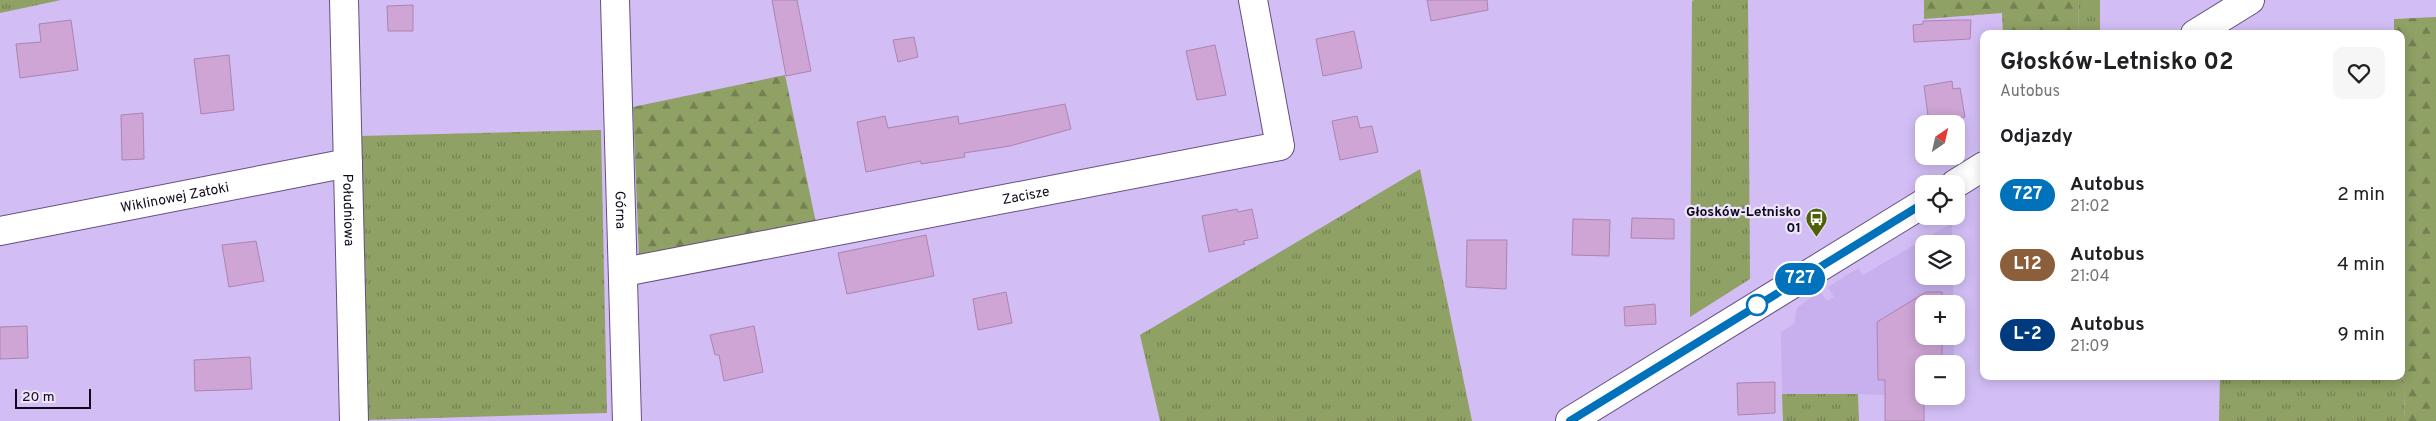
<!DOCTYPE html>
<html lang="pl">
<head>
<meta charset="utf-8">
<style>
	:root { --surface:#fff; --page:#f6f6f6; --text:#202124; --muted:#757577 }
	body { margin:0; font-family:Overpass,sans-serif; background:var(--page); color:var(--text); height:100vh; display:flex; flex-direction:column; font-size:19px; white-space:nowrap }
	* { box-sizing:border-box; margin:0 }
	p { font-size:16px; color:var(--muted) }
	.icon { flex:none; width:28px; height:28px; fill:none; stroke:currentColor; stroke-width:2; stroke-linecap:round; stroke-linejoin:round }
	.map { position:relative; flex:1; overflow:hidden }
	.drawer { position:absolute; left:1980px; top:30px; width:425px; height:350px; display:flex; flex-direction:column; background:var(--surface); border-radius:10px; box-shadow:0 2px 12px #0003 }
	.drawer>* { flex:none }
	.badge { padding:0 10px; border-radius:16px; font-size:18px; line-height:32px }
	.needle { width:32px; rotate:34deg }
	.tools { position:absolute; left:1915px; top:115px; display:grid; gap:10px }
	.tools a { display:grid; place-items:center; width:50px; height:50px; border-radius:10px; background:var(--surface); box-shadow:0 2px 12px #0003; font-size:25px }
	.scale { position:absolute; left:15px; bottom:12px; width:76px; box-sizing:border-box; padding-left:5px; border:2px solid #10081b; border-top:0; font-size:14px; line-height:18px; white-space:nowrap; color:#10081b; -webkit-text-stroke:4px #ede5fc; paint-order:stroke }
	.map>.badge { position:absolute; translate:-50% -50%; box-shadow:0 0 0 2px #fff }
	h2 { padding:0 20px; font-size:19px; line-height:45px }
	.round { display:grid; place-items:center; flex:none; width:52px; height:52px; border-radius:10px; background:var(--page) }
	.head { display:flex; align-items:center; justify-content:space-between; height:85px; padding:0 20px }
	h1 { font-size:24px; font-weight:700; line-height:38px }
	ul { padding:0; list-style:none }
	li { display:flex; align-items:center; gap:15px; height:70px; padding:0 20px }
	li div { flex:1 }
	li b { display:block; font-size:19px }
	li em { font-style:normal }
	li .badge { min-width:55px; font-weight:700; text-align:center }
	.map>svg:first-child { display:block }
</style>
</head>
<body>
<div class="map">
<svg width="2436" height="421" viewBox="0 0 2436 421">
	<defs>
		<pattern id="grass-tufts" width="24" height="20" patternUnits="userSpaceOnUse" patternTransform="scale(1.25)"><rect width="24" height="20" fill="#8fa165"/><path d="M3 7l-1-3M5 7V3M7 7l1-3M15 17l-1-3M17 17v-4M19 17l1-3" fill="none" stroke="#738152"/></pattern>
		<pattern id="forest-firs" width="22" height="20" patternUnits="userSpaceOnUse" patternTransform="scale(1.25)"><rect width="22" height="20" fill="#8fa165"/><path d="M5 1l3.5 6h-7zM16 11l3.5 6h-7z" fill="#738152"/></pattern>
	</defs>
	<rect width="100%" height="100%" fill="#d2bef5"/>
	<path fill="#c7b0ed" d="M1952,223V244H1924V276H1953V304H1924V336H1954V364H1924V396L1955,398L1858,394H1782L1781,332L1794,324L1797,308L1820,291L1827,301L1834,297L1828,287L1858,268L1863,275Z"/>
	<g fill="url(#grass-tufts)">
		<path d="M0,0H61L0,13Z"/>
		<path d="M1694,0H1748L1750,279L1690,317L1692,1Z"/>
		<path d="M2079,0H2100V34H2078Z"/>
		<path d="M601,130L607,413L365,420L359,136Z"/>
		<path d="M1420,169L1472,421H1160L1140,335Z"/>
		<path d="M2401,296L2405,421H2219L2220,376H2401Z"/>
		<path d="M1782,394H1858L1859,421H1783Z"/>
	</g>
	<g fill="url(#forest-firs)">
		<path d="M1924,0H2079L2078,34H2003L2002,13L1924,19Z"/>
		<path d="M2436,17V421H2405L2401,296V34H2394V19Z"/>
		<path d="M785,75L816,223L639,256L633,107Z"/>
	</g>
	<g fill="#cea5d4" stroke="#ab84b1">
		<path d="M772,0H797L811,71L786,76Z"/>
		<path d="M1427,0H1487L1488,10L1431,21Z"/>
		<path d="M413,5V31H388L387,6Z"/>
		<path d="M71,20L78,70L20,78L16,44L41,42L39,24Z"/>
		<path d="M1957,20H1971L1970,39L1914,42L1913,25L1923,24V21Z"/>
		<path d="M1354,31L1362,68L1323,76L1316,39Z"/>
		<path d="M914,37L918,57L898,62L893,40Z"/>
		<path d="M1215,45L1226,95L1197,100L1186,51Z"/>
		<path d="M229,55L234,110L201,114L194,59Z"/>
		<path d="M1952,81L1953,89L1960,88L1965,117L1929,123L1924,86Z"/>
		<path d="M1065,104L1071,129L1010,146L964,153L965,157L921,164V161L866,172L857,122L885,116L888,128L958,116L959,124Z"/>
		<path d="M143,113L144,159L122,160L121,115Z"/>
		<path d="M1357,116L1360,128L1372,126L1378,152L1340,160L1332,121Z"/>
		<path d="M1237,209L1238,212L1252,209L1258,238L1243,241L1245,244L1209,252L1202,216Z"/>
		<path d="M1632,218L1674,219V239L1631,238Z"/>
		<path d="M1573,219L1610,220L1609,256L1572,255Z"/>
		<path d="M926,235L934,276L847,294L838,253Z"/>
		<path d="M1467,240H1507L1506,289L1466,287Z"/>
		<path d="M256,241L264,281L229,287L222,245Z"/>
		<path d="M1006,292L1012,323L978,330L973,299Z"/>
		<path d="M1926,292H1942V304H1924V336H1942V364H1924V421H1885V380H1878L1877,322Z"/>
		<path d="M1655,304L1656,324L1625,326L1624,307Z"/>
		<path d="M27,326L28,358L0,359V327Z"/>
		<path d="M754,326L763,372L724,381L719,355H715L710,335Z"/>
		<path d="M250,357L252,389L195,391L194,360Z"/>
		<path d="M1775,382V413L1738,415L1737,383Z"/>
	</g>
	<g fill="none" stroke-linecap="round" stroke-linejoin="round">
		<defs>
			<g id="minor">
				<path id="s1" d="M344,0L354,421"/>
				<path id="s2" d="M615,0L627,421"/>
				<path id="s3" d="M0,231L348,163"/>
				<path id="s4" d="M624,272L1280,146L1253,0"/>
			</g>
			<g id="tertiary">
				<path d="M2195,34L2250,0"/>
				<path d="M1955,184L1984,166"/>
				<path d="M1570,421L1924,203"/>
			</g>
		</defs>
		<use href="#minor" stroke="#645181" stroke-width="30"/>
		<use href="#tertiary" stroke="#645181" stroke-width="30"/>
		<use href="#minor" stroke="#fff" stroke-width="28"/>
		<use href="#tertiary" stroke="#fff" stroke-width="28"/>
	</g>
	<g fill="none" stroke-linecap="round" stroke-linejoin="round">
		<defs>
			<path id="line" d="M1570,421L1924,203"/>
		</defs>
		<use href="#line" stroke="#fff" stroke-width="11"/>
		<use href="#line" stroke="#0072bc" stroke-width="8"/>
	</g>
	<defs>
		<symbol id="bus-pin" viewBox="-11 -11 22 30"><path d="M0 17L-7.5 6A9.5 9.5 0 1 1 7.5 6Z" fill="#4e6108" stroke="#ede5fc"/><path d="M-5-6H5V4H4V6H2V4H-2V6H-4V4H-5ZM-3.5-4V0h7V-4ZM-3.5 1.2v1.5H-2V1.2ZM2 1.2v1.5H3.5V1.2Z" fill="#fff"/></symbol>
	</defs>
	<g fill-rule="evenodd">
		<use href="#bus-pin" x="1804" y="206" width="25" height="34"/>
	</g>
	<circle fill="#fff" stroke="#0072bc" stroke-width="2.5" cx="1757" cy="305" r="10"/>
	<g text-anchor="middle" stroke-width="4.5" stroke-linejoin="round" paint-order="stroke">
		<g font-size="14" fill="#10081b" stroke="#ede5fc">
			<text dy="5" stroke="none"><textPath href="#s4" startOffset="409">Zacisze</textPath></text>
			<text dy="5" stroke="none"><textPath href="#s3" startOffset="178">Wiklinowej Zatoki</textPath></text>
			<text dy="5" stroke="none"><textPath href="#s2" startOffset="210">Górna</textPath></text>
			<text dy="5" stroke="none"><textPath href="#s1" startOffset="210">Południowa</textPath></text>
		</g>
		<g font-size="14" font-weight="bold" fill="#10081b" stroke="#ede5fc" text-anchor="end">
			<text x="1801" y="216">Głosków-Letnisko<tspan x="1801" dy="16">01</tspan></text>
		</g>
	</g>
</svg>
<div class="tools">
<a><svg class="needle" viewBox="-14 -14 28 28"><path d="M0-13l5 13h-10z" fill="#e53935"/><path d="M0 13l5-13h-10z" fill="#757577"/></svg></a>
<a><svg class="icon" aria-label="locate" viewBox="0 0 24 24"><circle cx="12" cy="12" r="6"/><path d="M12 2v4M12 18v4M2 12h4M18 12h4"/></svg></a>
<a><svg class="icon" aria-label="layers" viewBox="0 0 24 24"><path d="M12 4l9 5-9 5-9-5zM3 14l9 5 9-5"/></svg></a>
<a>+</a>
<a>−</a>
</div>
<div class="scale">20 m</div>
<b class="badge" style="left:1800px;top:279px;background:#0072bc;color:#fff">727</b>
<section class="drawer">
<div class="head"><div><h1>Głosków-Letnisko 02</h1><p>Autobus</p></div><a class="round"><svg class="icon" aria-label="heart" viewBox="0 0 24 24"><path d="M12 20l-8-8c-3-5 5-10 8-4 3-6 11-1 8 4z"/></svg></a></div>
<h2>Odjazdy</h2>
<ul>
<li><span class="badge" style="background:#0072bc;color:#fff">727</span><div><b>Autobus</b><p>21:02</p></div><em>2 min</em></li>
<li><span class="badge" style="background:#8b5e3c;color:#fff">L12</span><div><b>Autobus</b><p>21:04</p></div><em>4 min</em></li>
<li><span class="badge" style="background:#003b80;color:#fff">L-2</span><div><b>Autobus</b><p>21:09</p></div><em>9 min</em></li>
</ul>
</section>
</div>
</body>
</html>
